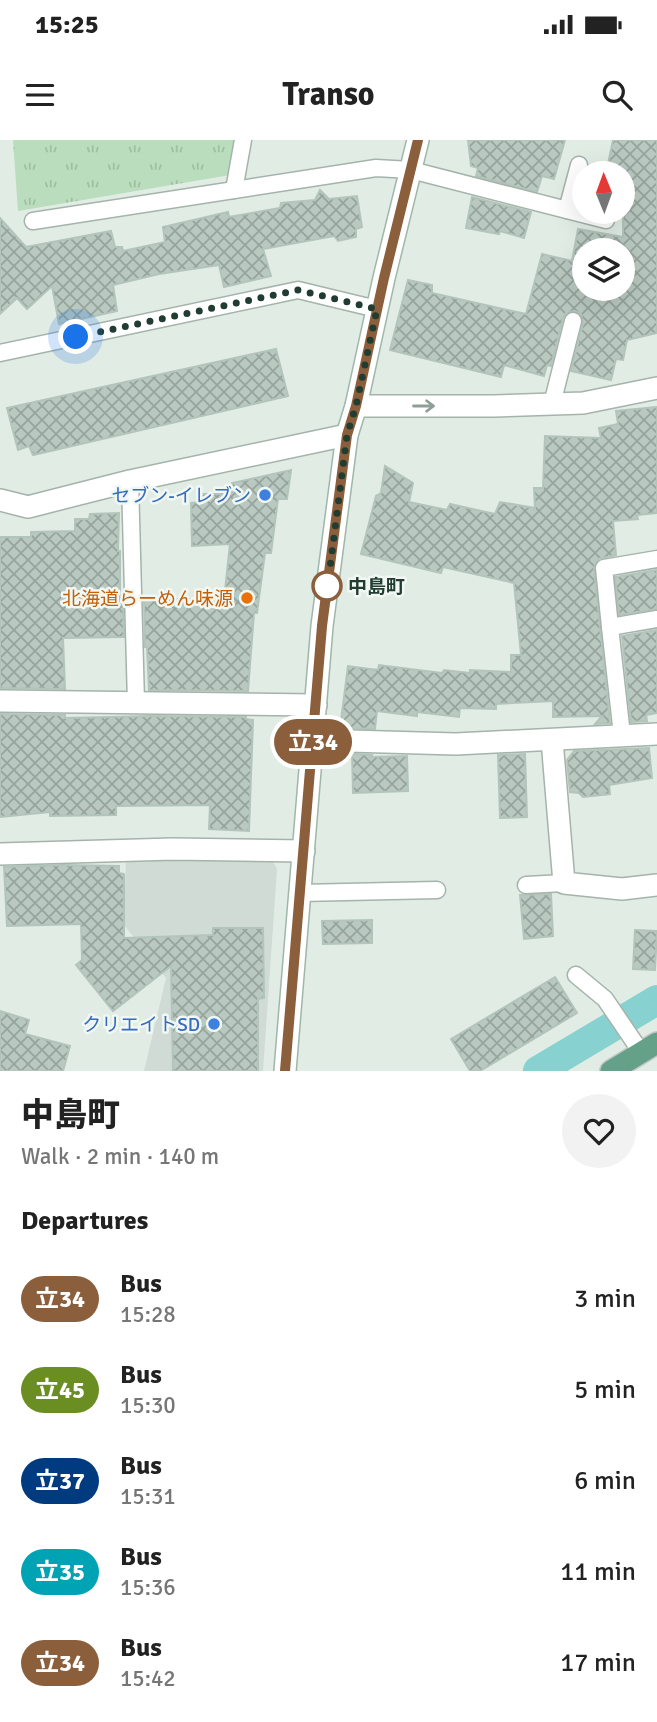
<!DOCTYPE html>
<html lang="en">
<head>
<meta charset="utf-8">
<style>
	:root { --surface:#fff; --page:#f2f2f2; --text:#222; --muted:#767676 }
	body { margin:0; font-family:Signika,"Noto Sans JP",sans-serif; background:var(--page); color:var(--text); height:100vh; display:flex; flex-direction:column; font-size:26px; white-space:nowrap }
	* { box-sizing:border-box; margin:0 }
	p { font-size:23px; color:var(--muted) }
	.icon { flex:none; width:38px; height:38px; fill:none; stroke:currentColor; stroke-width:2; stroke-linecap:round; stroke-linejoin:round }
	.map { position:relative; height:931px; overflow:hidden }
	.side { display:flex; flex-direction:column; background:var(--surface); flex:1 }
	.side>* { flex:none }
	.badge { padding:0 14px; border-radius:23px; font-size:24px; line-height:46px }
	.needle { width:46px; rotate:359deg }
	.tools { position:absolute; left:572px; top:21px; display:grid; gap:14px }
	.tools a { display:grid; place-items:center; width:63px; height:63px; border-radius:50%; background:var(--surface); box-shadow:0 7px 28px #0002; font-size:35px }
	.you { position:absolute; width:35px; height:35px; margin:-18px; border:5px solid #fff; border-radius:50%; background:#1a73e8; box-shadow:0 0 0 10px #1a73e833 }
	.map>.badge { position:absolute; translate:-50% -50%; box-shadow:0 0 0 4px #fff }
	h2 { padding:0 21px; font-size:26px; line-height:63px }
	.round { display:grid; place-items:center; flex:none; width:74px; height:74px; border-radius:37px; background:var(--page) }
	.head { display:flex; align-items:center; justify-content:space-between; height:119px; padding:0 21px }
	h1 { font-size:33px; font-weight:800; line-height:52px }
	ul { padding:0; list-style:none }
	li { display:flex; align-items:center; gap:21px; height:91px; padding:0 21px }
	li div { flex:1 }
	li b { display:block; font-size:26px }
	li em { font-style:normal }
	li .badge { min-width:77px; font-weight:700; text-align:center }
	.status { display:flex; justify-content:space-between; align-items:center; height:49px; padding:0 35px; background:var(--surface); direction:ltr }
	.status svg { height:19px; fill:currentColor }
	header { display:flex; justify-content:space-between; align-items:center; height:91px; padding:0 21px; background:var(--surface); font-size:32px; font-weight:800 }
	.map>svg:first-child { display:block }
</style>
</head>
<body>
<div class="status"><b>15:25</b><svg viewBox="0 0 49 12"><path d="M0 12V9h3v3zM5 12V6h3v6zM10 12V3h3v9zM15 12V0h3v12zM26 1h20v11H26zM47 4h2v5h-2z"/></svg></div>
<header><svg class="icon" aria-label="menu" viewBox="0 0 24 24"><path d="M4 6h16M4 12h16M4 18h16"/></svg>Transo<svg class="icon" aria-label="search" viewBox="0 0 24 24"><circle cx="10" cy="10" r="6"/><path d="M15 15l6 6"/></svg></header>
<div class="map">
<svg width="657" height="931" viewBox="0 0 657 931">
	<defs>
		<pattern id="park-tufts" width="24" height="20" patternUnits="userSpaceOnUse" patternTransform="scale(1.75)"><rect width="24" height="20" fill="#b9ddbd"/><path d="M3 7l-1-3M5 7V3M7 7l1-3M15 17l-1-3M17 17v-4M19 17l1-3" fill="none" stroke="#9fbfa3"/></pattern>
		<pattern id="building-cross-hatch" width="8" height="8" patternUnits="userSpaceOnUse" patternTransform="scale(1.75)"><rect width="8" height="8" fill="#b9c9c0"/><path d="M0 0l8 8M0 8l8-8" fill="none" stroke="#96a49d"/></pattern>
	</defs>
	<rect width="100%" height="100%" fill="#e1ece5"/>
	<path fill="#cfdbd4" d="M126,717L271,718L277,729L263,931H144L166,838L124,785Z"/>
	<path fill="url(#park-tufts)" d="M13,0H238L242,33L18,71Z"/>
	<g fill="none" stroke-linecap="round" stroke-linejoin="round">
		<path stroke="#88d1d1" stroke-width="30" d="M538,931L657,860"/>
	</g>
	<g fill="url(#building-cross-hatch)" stroke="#b3c5bb" stroke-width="2" fill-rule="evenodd">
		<path d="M468,0H565L554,39L542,36L537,52L476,36L478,28L471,26Z"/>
		<path d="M613,0H657V193L627,200L623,220L616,219L611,240L571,231L583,183L581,174L575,171L566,173L563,178L551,226L547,225L544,236L504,225L501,237L390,210L408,140L432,145V153L526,174L542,114L572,121L578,89L623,97V33H606ZM584,110H623V149H584Z"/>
		<path d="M320,50L329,59L357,56L362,87L356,89V97L338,101L334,96L263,109L271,136L224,147L219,125L159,134L113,145L117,171L59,184L52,146L27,169L17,158L0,174V78L26,107L111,91L115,107H122L123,111L165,102L163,87L228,72L229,77L280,68L281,63L315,60Z"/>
		<path d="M472,57L531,72L524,98L500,91L499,94L466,88Z"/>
		<path d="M276,209L288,256L33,315L29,306L18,310L7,268Z"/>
		<path d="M657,267V373L637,375L638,379L613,381L616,415L598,419L594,428L610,583L595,584L602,576L553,577V561L496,564V569L460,568L459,577L417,572V576L377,571L375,589L340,588L348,526L378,530L379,525L442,533L444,530L470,533V530L511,532V515H521L514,443L443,427L441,433L361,414L376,356L381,353L385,326L413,343L409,362L447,370L450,364L495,374L500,362L535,368L534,348H543L545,296L601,298L599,288L618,284L616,271Z"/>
		<path d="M291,330L287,359H278L271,413H265L257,473H254L248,551L149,550L147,507H145L144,459H224L230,404L192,406L191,363L200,362L199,354H231L232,343Z"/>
		<path d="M119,373L118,411H120V459H123L124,497L63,498L65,549L0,548V397H31V392L75,391V379H89L90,374Z"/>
		<path d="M657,430V469L619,475L615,437Z"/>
		<path d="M657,490V573L646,575L647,581L631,582L622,496Z"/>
		<path d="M0,574L65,575V578L151,576L246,577V579L253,580L249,691L209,689L210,665L116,666V675L50,676V672L0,677Z"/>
		<path d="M649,608L652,638L609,645L610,654L583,657L579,653L570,652L567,620L574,611Z"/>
		<path d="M352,614L372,615L371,617L407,616L408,651L353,653Z"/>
		<path d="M525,614L527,677L500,678L498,615Z"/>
		<path d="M63,725L119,726V733L124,734V798L213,795V788H263L264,858L258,859V931H173L171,826L113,871L76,825L82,820L81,784L7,786L4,727Z"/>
		<path d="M551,754L553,796L524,799L520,755Z"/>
		<path d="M372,780V803L323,804L322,781Z"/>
		<path d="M635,790L657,791L655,830L633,829Z"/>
		<path d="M555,837L577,873L480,931H470L451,899Z"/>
		<path d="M0,871L29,880L25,894L70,906L63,931H0Z"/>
	</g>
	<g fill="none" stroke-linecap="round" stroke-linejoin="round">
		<defs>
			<g id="service">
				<path d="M234,50L243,0"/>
				<path d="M567,70L579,25"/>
				<path d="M33,81L376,28L411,30L606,80"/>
				<path d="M0,213L298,150L377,169"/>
				<path d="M552,264L573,181"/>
				<path d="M130,341L136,563"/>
				<path d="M610,487L604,428L657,419"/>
				<path d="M622,595L610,487L657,479"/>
				<path d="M526,745L564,743"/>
				<path d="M300,753L437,750"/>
				<path d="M576,835L605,859L641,912"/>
			</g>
			<g id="minor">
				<path d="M356,266H494L583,263L657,248"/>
				<path d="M0,360L28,367L130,341L347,295"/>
				<path d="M0,561L316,565"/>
				<path d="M313,600L456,604L657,594"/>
				<path d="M552,600L564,743L622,749L657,745"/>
				<path d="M0,714L173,709L304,711"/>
			</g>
			<path id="secondary" d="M285,931L322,486L347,295L356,266L384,138L418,0"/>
			<path id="primary" d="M611,931L657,903"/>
		</defs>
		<use href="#service" stroke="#a4b4ab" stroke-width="19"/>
		<use href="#minor" stroke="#a4b4ab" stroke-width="24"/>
		<use href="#secondary" stroke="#9fb7ab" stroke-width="24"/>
		<use href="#primary" stroke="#c1c8c5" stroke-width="24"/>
		<use href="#service" stroke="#fff" stroke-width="16"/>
		<use href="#minor" stroke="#fff" stroke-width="21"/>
		<use href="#secondary" stroke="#fff" stroke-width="21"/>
		<use href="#primary" stroke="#65a189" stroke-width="21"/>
	</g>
	<defs><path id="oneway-shaft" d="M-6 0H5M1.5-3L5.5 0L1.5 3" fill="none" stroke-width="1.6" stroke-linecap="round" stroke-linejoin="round" transform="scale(1.75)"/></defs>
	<use stroke="#909e98" href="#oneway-shaft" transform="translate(424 266)"/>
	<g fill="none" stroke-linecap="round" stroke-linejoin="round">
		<defs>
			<path id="line" d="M285,931L322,486L347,295L356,266L384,138L418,0"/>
		</defs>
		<use href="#line" stroke="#fff" stroke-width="16"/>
		<use href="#line" stroke="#8b5e3c" stroke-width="10"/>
		<path stroke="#213c31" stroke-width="7" stroke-dasharray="0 12.6" d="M76,197L298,150L377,169L356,266L347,295L326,459L327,446"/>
	</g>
	<g fill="#3f7fe0" stroke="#f1f8f4" stroke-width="2.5">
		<circle cx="265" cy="355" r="7"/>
		<circle cx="214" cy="884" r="7"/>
	</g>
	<circle fill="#fff" stroke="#8b5e3c" stroke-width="3.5" cx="327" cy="446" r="14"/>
	<circle fill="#e8710a" stroke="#f1f8f4" stroke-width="2.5" cx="247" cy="458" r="7"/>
	<g text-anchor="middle" stroke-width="5" stroke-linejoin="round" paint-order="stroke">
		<g font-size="19" fill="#366cbe" stroke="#f1f8f4" text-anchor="end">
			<text x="251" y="362">セブン-イレブン</text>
			<text x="200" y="891">クリエイトSD</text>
		</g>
		<g font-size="19" font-weight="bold" fill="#213c31" stroke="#f1f8f4" text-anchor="start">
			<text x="348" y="453">中島町</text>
		</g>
		<g font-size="19" fill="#c56008" stroke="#f1f8f4" text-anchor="end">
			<text x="233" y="465">北海道らーめん味源</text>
		</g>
	</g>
</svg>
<div class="tools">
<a><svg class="needle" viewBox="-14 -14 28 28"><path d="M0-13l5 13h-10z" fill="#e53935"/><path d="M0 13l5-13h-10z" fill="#767676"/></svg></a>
<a><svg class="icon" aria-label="layers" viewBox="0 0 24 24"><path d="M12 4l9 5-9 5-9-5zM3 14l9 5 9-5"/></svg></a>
</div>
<div class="you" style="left:76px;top:197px"></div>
<b class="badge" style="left:313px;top:602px;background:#8b5e3c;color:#fff">立34</b>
</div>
<section class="side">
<div class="head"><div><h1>中島町</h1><p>Walk · 2 min · 140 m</p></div><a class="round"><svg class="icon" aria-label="heart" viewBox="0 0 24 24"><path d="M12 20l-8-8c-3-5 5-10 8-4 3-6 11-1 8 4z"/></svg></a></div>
<h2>Departures</h2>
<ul>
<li><span class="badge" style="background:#8b5e3c;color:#fff">立34</span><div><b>Bus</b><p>15:28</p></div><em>3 min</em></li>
<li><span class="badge" style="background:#6b8e23;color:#fff">立45</span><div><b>Bus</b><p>15:30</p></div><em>5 min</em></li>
<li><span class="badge" style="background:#003b80;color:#fff">立37</span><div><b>Bus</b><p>15:31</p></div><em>6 min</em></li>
<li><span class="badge" style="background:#00a3b4;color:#fff">立35</span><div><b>Bus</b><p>15:36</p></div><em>11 min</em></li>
<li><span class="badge" style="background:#8b5e3c;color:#fff">立34</span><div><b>Bus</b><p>15:42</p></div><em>17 min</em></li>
</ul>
</section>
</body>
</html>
